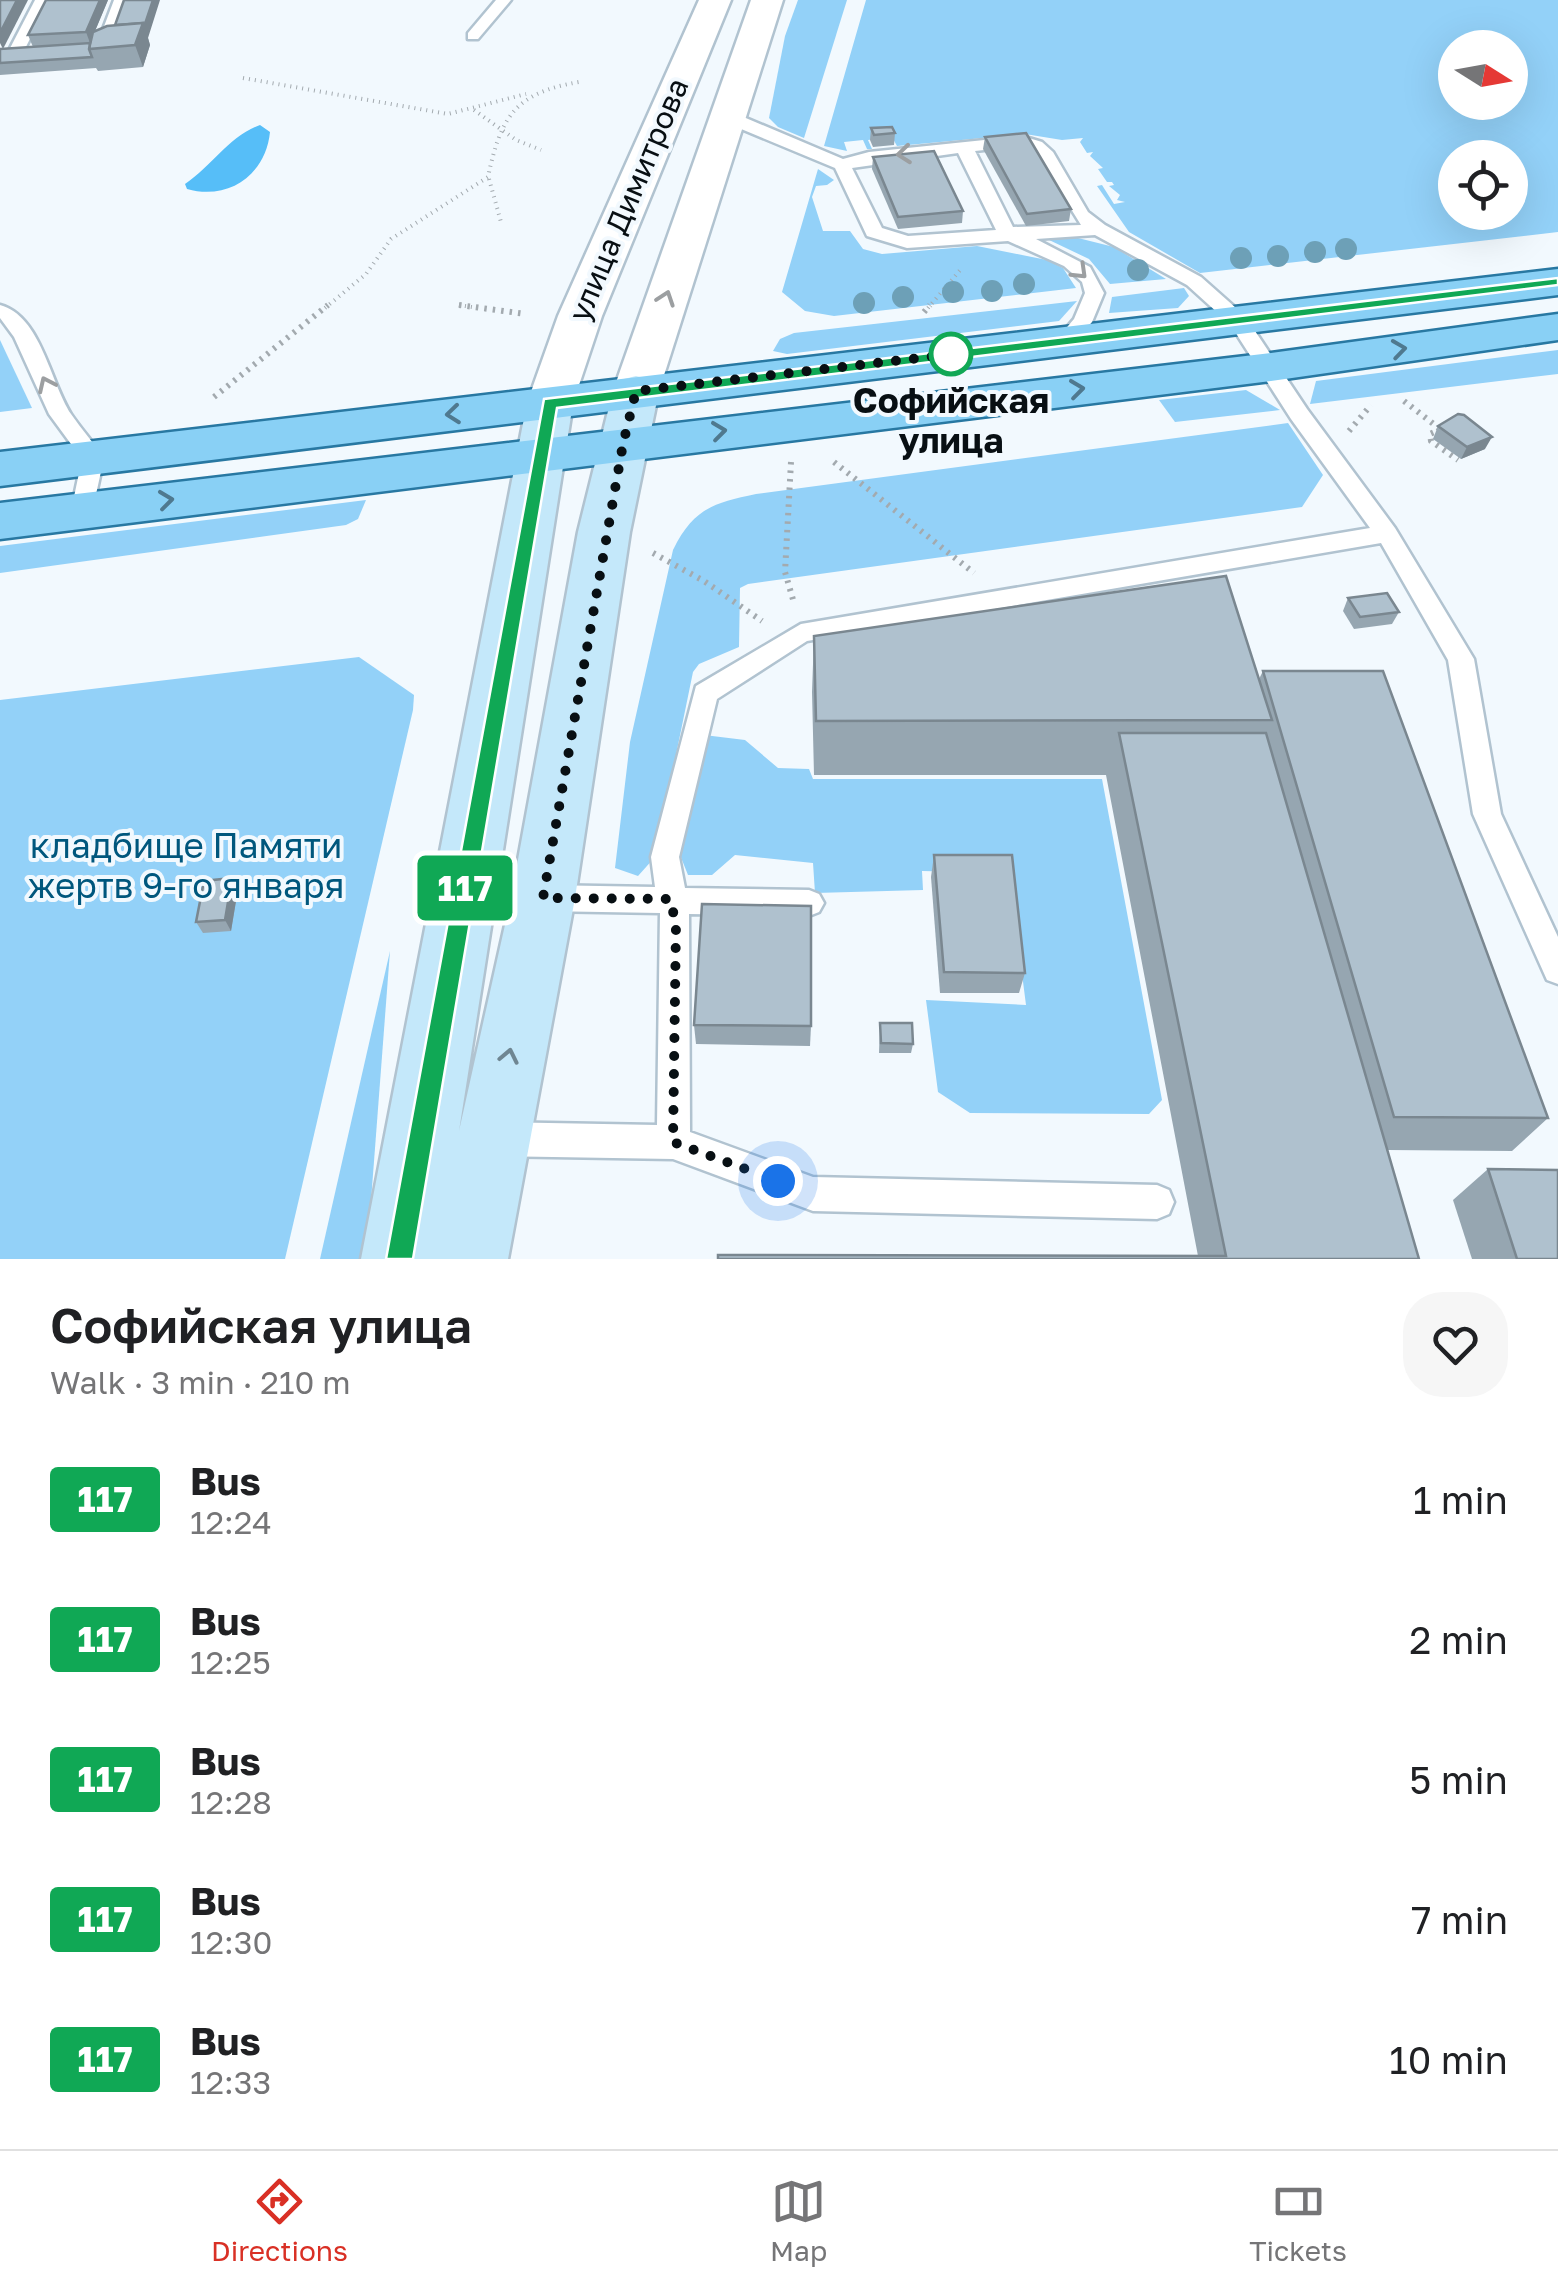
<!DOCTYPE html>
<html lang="en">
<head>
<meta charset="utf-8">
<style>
	:root { --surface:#fff; --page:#f6f6f6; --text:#202124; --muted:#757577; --line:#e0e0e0; --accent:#d93025 }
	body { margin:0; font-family:"Golos Text",sans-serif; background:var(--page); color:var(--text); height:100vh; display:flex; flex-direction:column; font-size:38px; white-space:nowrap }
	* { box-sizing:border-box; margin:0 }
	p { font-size:32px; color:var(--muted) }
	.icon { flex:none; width:55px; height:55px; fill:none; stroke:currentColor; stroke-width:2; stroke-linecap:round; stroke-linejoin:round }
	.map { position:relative; height:1259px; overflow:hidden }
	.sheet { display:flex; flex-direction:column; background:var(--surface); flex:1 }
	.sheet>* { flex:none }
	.badge { padding:0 20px; border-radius:8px; font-size:35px; line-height:65px }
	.needle { width:65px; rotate:101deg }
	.controls { position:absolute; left:1438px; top:30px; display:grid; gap:20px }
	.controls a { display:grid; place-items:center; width:90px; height:90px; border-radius:50%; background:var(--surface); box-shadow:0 10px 40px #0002; font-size:50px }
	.you { position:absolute; width:50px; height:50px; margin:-25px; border:8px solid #fff; border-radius:50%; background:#1a73e8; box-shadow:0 0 0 15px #1a73e833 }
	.map>.badge { position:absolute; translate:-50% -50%; box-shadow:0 0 0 5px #fff }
	.round { display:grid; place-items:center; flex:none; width:105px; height:105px; border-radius:40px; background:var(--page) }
	.overview { display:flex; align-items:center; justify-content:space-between; height:170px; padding:0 50px }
	h1 { font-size:48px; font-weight:600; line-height:75px }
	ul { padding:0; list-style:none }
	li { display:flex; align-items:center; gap:30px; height:140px; padding:0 50px }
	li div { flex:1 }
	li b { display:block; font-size:38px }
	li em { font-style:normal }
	li .badge { min-width:110px; font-weight:700; text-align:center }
	.tabs { display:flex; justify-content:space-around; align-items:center; height:140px; border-top:2px solid var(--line); background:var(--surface); font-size:28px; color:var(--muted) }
	.tabs a { display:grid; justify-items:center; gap:5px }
	.tabs .on { color:var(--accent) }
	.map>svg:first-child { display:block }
</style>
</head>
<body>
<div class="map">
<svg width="1558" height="1259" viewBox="0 0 1558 1259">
	<rect width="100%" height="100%" fill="#f2f9fe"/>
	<g fill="#93d1f8" fill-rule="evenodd">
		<path d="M798,0H847L804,138L778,127L769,118L785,36Z"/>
		<path d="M866,0H1558V232L1200,273L1129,232L1097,186L1102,185L1114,204L1125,202L1117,200L1120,195L1109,186L1114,185L1112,182H1107L1098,169L1103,168L1090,156L1093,152L1087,153L1080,142L1083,138L1062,140L1025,134L897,146L892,137L868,140L872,149H867L863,140L844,142L847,151L824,146ZM1455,48H1510V102H1455ZM1455,158H1510V212H1455Z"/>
		<path d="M818,169L834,180L827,185L816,186L812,197L823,231H850L863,249L882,254L977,246L1047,260L1063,268L1076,288L834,316L805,311L782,292Z"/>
		<path d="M1070,236L1114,247L1166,279L1110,284L1089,259L1047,239Z"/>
		<path d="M1184,288L1189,296L1178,308L1109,313L1112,297Z"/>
		<path d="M1077,301L1059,321L787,354L773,351L780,339L794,333Z"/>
		<path d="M0,340L32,408L0,412Z"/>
		<path d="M1558,350V374L1310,404L1316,381Z"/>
		<path d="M1246,390L1280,410L1175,422L1159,400Z"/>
		<path d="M1288,423L1323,475L1302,507L748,584L740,588L739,647L699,664L693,672L655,857L638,876L615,868L630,742L673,550C693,509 713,503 756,494Z"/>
		<path d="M366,500L358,519L346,525L0,573V546Z"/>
		<path d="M359,657L414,695L413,710L285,1259H0V700Z"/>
		<path d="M704,735L745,740L778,768L809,769L813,779H1102L1162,1100L1149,1114L970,1113L938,1092L926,1000L1026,1005L1009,873L922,871L923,890L815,893L813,863L735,855L712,875H688L680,855Z"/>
		<path d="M390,951L370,1214L360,1259H320Z"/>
	</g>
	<path fill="#56bef8" d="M260,125L270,132C266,174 229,201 187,189L185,184C213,165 229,136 260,125Z"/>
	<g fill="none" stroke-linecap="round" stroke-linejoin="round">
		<defs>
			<g id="service">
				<path d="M35,0H49L21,57H9L7,54Z"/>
				<path d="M114,0H128C120,23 115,56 84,53V47L100,37Z"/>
				<path d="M496,0H511L478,39H468V33Z"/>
				<path d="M722,113H734L843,159L869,152L1022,136L1042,142L1053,152L1088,212L1105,225L1201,277L1245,316L1307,409L1395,528L1474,659L1501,814L1558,937V984L1547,980L1473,814L1448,660L1381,543L807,641L717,699L679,857L685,888L809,890L819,894L824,903L819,912L809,916L689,914L690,1132L813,1177L1157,1185L1169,1190L1174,1202L1169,1214L1157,1219L813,1211L673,1159L496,1156L484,1151L479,1139L484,1127L496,1122L657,1125L660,913L543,911L533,907L528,898L533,889L543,885L655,887L651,857L696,686L801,624L1370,528L1291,419L1230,324L1187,285L1095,235L1036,239L1090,267L1104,293L1092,322L1073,344H1059L1056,340L1074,319L1085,293L1082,282L1064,266L1008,241L907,248L867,236L835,168L722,121ZM1021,146L1040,159L1081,225L1013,227L975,151ZM958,153L996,230L908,236L882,228L852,168Z"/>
				<path d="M0,305C41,316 50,382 71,414C81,429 94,443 104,458L91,517L83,519L71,511L82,459L49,414L14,337L0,318Z"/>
			</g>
			<g id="tertiary">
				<path d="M699,0H731L602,316L573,403L567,414L550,418L533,414L527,403L558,316Z"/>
				<path d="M751,0H783L659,391L652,402L636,406L620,402L613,391Z"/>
			</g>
			<path id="secondary" d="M636,376L652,380L659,391L630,532L575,898L508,1259H361L527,403L533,392L550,388L567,392L573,403L459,1131L511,898L578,532L613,391L620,380Z"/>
			<g id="primary">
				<path d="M1558,269V295L0,486V452Z"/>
				<path d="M1558,314V340L1271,381L0,539V503L1271,353Z"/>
			</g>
		</defs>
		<use href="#service" stroke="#b1c3d0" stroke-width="5"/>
		<use href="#tertiary" stroke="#b1c3d0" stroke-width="5"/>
		<use href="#secondary" stroke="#b1c3d0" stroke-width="5"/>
		<use href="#primary" stroke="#2878a2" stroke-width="5"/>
		<g stroke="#a3aaaf" stroke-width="4" stroke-dasharray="1 5" stroke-linecap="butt">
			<path d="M243,78L448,114L526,94"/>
			<path d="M474,110L516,140L541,150"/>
			<path d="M489,179L501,222"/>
			<path d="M459,305L478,308"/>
			<path d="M325,308L366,274L391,239L488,177C501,116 515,93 579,82"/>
			<path d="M928,308L961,269"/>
		</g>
		<g stroke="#a3aaaf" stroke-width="6" stroke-dasharray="2.5 6" stroke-linecap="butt">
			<path d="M459,305L526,314"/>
			<path d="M924,312L930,305"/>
			<path d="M214,397L328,305"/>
			<path d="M1404,401L1440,429"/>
			<path d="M1441,429L1430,434L1431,441L1458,460"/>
			<path d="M1349,431L1371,405"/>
			<path d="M791,462L785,572L794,603"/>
			<path d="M834,462L974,573"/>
			<path d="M653,553L704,581L762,621"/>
		</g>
		<use href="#service" fill="#fff" fill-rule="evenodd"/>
		<use href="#tertiary" fill="#fff" fill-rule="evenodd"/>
		<use href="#secondary" fill="#c4e8fa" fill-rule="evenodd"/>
		<use href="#primary" fill="#89d0f5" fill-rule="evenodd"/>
	</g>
	<g fill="#6da0b7">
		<circle cx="1346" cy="249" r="11"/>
		<circle cx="1315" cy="252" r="11"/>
		<circle cx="1278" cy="256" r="11"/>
		<circle cx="1241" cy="258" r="11"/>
		<circle cx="1138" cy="270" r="11"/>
		<circle cx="1024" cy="284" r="11"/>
		<circle cx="992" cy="291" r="11"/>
		<circle cx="953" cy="292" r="11"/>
		<circle cx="903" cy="297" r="11"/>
		<circle cx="864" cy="303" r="11"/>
	</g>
	<g fill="#96a6b1">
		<path d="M46,0H108L95,31L148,38L150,45L143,67L98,71L96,68L0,75V49L90,43L33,47L28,35Z"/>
		<path d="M871,128L895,133L894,145L873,147L870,140Z"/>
		<path d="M985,137L1071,209L1069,221L1026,226L983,149Z"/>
		<path d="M873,157L963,211L962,223L898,229L872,169Z"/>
		<path d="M1438,426L1485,449L1461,459L1433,439Z"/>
		<path d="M1348,598L1399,612L1392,624L1354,629L1343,611Z"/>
		<path d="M814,636L1259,679L1263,671L1548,1118L1512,1151L1387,1150L1419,1259L1198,1256L1106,775H814L812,692Z"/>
		<path d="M934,855L1025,973L1019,993H940L931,877Z"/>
		<path d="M238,889L231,931L203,933L196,922Z"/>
		<path d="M880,1023L913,1044L911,1053H879Z"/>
		<path d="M694,1025L811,1026L810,1046L696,1044Z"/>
		<path d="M1488,1169L1558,1259H1472L1453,1200Z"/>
	</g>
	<g fill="#7a8790">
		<path d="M17,0H28L3,49L0,43V33Z"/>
		<path d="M100,0H108L90,43L86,32Z"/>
		<path d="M153,0H160L148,38L150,45L143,67L135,45Z"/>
		<path d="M1492,437L1485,449L1461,459L1467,447Z"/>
		<path d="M232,878L238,889L231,931L225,920Z"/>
	</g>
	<g fill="#afc1ce" stroke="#7a8790" stroke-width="2.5">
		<path d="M0,0H17L0,33Z"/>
		<path d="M46,0H100L86,32L28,35Z"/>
		<path d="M124,0H153L144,27L143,23L115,25Z"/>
		<path d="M143,23L135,45L89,49L93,32L107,26Z"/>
		<path d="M90,43L89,49L92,57L0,63V49Z"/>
		<path d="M892,127L895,133L874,135L871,128Z"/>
		<path d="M1026,133L1071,209L1027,214L985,137Z"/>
		<path d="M934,151L963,211L898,217L873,157Z"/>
		<path d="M1458,414L1464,415L1492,437L1467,447L1438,426Z"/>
		<path d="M1226,576L1272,720L816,721L814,636Z"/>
		<path d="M1387,593L1399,612L1360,617L1348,598Z"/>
		<path d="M1263,671H1383L1548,1118L1394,1117Z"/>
		<path d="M1119,733H1266L1419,1259H718V1255L1226,1256Z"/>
		<path d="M934,855H1012L1025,973L944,972Z"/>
		<path d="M232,878L225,920L196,922L204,881Z"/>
		<path d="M702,904L811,906V1026L694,1025Z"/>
		<path d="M880,1023H912L913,1044L881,1043Z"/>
		<path d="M1488,1169L1558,1170V1259H1517Z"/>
	</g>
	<defs><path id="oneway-chevron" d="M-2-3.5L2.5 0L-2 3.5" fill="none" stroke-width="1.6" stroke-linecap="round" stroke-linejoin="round" transform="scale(2.5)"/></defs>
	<g stroke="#9c9fa1">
		<use href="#oneway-chevron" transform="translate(904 154) rotate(174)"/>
		<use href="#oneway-chevron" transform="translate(1080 272) rotate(44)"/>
		<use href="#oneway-chevron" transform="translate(666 298) rotate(-71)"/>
		<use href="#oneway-chevron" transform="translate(46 384) rotate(-115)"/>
	</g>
	<g stroke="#4f798f">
		<use href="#oneway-chevron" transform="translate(1399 349) rotate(-8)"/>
		<use href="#oneway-chevron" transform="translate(1077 389) rotate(-7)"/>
		<use href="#oneway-chevron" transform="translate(453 414) rotate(174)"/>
		<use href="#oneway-chevron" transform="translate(719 431) rotate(-7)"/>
		<use href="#oneway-chevron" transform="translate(166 500) rotate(-7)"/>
	</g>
	<use stroke="#6f8692" href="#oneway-chevron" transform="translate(509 1056) rotate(-78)"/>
	<path fill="#10a855" stroke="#fff" stroke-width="2.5" d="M1558,278V285L557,408L413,1259H386L544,399Z"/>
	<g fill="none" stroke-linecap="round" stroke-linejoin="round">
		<path stroke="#080f13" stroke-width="10" stroke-dasharray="0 18" d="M778,1181L673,1142L676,924L670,899L543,898L623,444L636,391L954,354H951"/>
	</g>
	<circle fill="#fff" stroke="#10a855" stroke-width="5" cx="951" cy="354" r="20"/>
	<g text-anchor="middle" stroke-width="8" stroke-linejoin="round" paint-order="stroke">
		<g font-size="30" fill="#080f13" stroke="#f2f9fe">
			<text transform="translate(629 200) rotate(-67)" y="10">улица Димитрова</text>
		</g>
		<g font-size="35" font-weight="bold" fill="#080f13" stroke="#f2f9fe">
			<text x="951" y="413">Софийская<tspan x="951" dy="40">улица</tspan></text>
		</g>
		<g font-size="35" fill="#00577d" stroke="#f2f9fe">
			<text x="186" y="858">кладбище Памяти<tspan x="186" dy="40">жертв 9-го января</tspan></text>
		</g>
	</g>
</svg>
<div class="controls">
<a><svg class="needle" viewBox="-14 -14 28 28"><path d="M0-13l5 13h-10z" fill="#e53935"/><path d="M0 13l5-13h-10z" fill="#757577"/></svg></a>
<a><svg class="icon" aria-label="locate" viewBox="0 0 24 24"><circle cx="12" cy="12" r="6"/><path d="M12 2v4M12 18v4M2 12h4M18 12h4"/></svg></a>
</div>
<div class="you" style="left:778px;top:1181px"></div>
<b class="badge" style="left:465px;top:888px;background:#10a855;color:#fff">117</b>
</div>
<section class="sheet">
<div class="overview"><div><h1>Софийская улица</h1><p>Walk · 3 min · 210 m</p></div><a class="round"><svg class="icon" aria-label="heart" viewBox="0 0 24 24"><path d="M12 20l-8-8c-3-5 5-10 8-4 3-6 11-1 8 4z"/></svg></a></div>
<ul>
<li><span class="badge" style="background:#10a855;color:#fff">117</span><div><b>Bus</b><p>12:24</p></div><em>1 min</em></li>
<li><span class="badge" style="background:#10a855;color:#fff">117</span><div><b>Bus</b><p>12:25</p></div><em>2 min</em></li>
<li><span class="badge" style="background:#10a855;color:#fff">117</span><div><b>Bus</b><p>12:28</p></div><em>5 min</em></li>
<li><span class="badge" style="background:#10a855;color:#fff">117</span><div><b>Bus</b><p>12:30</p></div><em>7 min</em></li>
<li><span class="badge" style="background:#10a855;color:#fff">117</span><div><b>Bus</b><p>12:33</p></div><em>10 min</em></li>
</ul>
</section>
<nav class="tabs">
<a class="on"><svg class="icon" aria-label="directions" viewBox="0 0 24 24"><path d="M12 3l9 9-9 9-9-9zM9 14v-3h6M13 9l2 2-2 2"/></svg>Directions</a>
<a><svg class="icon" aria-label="map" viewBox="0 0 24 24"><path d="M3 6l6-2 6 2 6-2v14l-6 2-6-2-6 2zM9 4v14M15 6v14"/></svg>Map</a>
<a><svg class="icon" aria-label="tickets" viewBox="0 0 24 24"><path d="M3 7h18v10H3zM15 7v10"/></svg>Tickets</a>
</nav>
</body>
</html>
